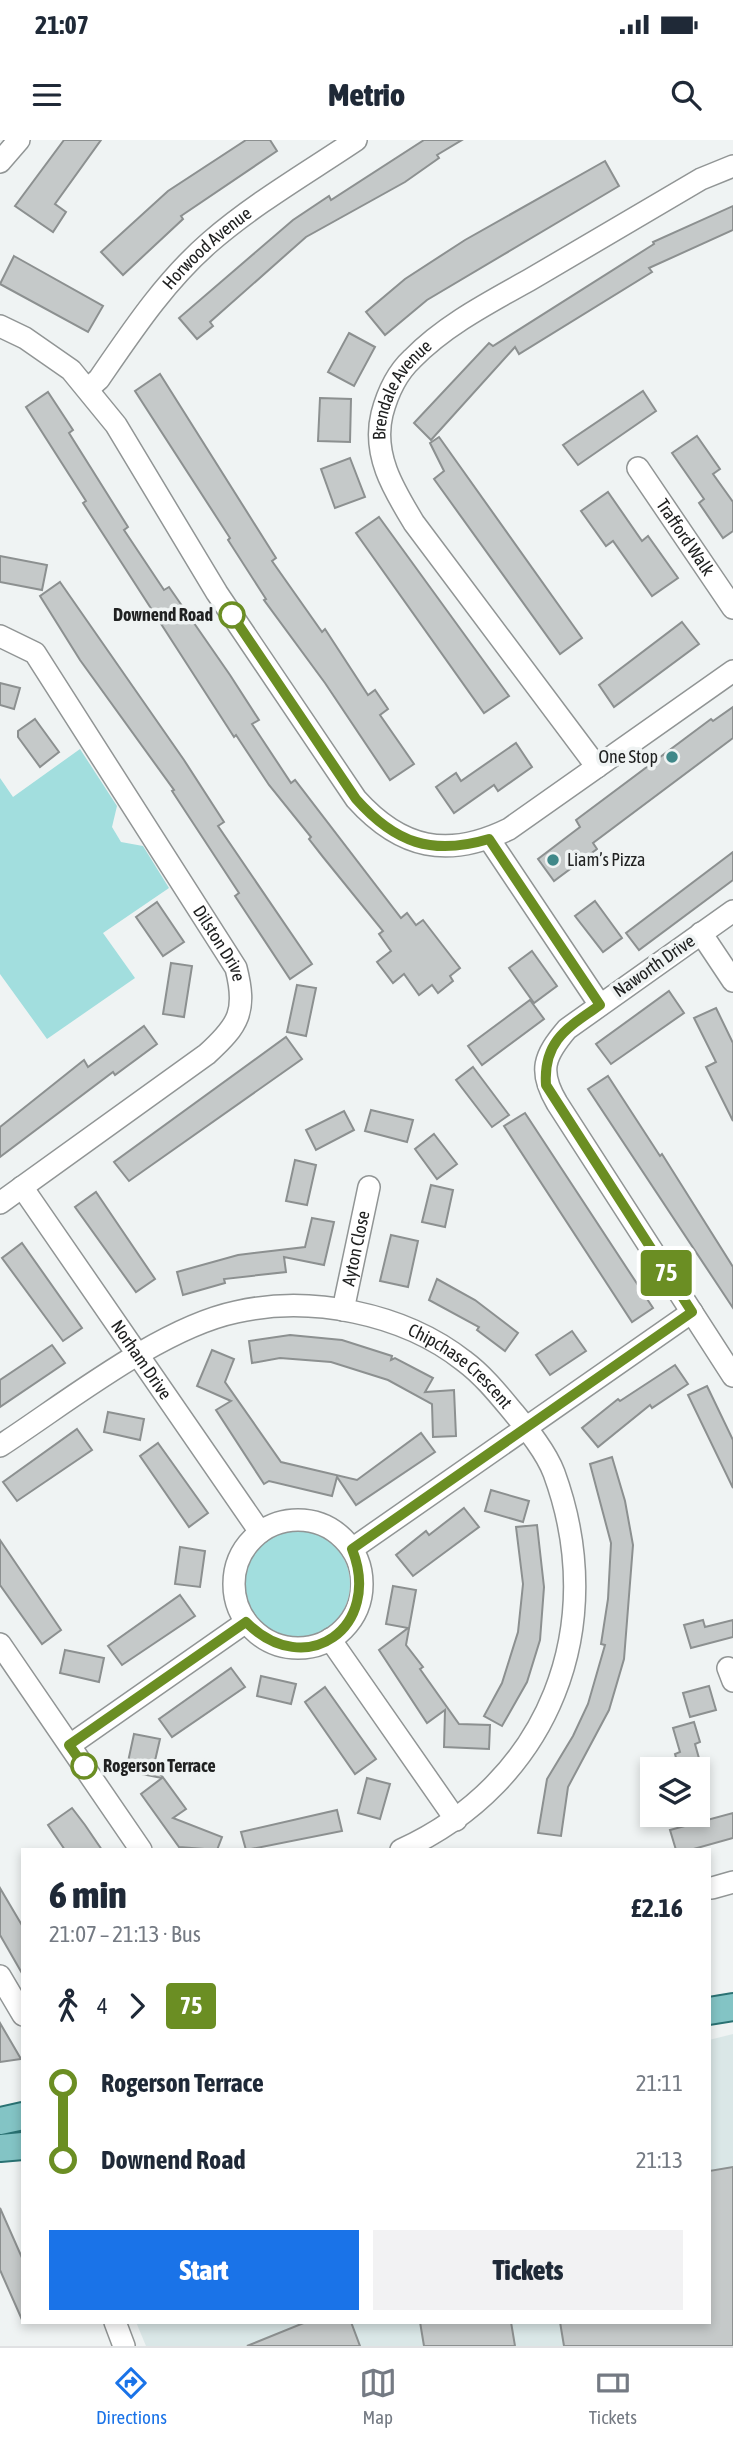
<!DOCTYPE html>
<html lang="en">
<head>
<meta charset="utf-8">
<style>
	:root { --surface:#fff; --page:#f2f2f3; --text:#1f2937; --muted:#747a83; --line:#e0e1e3; --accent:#1a73e8 }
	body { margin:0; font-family:"Asap Condensed",sans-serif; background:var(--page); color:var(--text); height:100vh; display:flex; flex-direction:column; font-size:26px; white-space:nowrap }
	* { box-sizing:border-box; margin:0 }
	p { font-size:23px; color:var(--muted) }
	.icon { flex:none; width:38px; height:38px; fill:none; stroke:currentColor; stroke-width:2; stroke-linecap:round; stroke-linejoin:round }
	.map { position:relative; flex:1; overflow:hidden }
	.sheet { position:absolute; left:21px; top:1708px; width:690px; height:476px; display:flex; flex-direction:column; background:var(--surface); border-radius:0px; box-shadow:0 4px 10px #0003 }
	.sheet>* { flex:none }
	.badge { padding:0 14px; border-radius:5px; font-size:24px; line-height:46px }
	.tools { position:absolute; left:640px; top:1617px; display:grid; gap:14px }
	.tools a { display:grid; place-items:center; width:70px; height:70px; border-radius:0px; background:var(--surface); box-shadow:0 4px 10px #0003; font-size:35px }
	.map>.badge { position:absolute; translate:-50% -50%; box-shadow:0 0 0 4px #fff }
	.legs { display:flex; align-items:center; gap:10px; height:77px; padding:0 28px; font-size:23px }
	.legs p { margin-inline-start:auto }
	.overview { display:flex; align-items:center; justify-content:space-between; height:119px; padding:0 28px }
	h1 { font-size:38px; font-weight:800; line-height:52px }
	.action { display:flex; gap:14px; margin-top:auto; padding:14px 28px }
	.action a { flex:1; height:80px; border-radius:0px; background:var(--accent); color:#fff; font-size:28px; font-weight:800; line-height:80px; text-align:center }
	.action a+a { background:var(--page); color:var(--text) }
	ul { padding:0 28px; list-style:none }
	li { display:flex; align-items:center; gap:24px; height:77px; font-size:26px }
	li i { display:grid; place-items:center; width:10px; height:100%; margin:0 9px; background:currentColor }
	li i::after { content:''; width:18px; height:18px; margin:-9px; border:5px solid; border-radius:50%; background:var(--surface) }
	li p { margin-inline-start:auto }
	li:first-child i { background:linear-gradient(#0000 50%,currentColor 0) }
	li:last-child i { background:linear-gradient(currentColor 50%,#0000 0) }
	.status { display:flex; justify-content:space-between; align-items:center; height:49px; padding:0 35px; background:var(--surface); direction:ltr }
	.status svg { height:19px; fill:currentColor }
	header { display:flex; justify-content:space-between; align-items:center; height:91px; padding:0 28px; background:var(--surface); font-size:32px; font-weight:800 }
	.tabs { display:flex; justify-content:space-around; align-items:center; height:98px; border-top:2px solid var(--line); background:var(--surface); font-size:19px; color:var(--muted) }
	.tabs a { display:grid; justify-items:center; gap:4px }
	.tabs .current { color:var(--accent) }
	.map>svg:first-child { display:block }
</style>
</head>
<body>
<div class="status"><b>21:07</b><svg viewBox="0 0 49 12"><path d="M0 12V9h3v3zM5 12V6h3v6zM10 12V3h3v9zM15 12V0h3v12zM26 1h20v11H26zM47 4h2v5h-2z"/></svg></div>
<header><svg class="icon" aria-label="menu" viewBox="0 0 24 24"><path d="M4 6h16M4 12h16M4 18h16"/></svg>Metrio<svg class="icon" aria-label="search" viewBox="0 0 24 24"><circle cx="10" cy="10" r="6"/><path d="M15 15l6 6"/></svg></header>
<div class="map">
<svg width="733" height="2206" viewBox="0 0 733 2206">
	<rect width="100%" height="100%" fill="#eff3f3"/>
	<path fill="#dae7e7" d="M733,1894V2206H146L136,2182H709V1900Z"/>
	<g fill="#a2dede">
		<path d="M80,609L117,666L112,687L121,702L143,706L169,748L103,793L135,838L47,899L0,834V638L13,657Z"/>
		<circle cx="296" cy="1444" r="54"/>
	</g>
	<g fill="#c5c9c9" stroke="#8c9090" stroke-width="2">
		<path d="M64,0H101L55,64L66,72L53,92L15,66Z"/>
		<path d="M246,0H270L277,11L181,76L183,79L123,135L101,112L168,51Z"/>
		<path d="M424,0H462L437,15L439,18L405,42L306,97L210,182L213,186L197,199L179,178L293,80L329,56L331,60Z"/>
		<path d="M605,21L619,46L427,160L385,195L366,172L405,139L465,100Z"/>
		<path d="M733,66V90L649,128L652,132L519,214L515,207L431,300L414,283L489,203L493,206L654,104L653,102Z"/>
		<path d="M14,116L103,166L88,192L0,144Z"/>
		<path d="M349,193L375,207L354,246L328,232Z"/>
		<path d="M160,234L276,418L272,421L322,492L325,489L368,555L375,550L388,569L380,575L414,624L390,640L325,543L264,460L266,459L228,400L230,398L135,251Z"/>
		<path d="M643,251L656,271L578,325L563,305Z"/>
		<path d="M48,252L73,290L69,293L128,387L124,390L164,450L169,447L230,535L259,580L252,584L291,643L295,640L401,778L407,773L416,785L423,780L460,828L450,836L453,841L438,853L432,845L419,855L404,834L393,843L377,822L391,811L379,794L383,791L323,717L309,699L311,697L269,645L236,595L234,597L83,363L86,361L26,267Z"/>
		<path d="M320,258L351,259L350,302L318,301Z"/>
		<path d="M697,296L720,329L713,334L733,362V391L723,398L699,363L704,359L672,313Z"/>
		<path d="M439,297L582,498L560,514L434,339L444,331L430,303Z"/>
		<path d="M350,318L365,357L335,368L321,329Z"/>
		<path d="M608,352L642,401L648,396L678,438L652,456L613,401L606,406L581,371Z"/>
		<path d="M379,377L509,556L484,573L356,393Z"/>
		<path d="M0,416L47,425L42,450L0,442Z"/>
		<path d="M60,442L184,620L224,682L218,686L312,824L290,839L235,756L239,753L172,651L174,650L80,520L40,456Z"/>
		<path d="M682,482L699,504L614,567L599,545Z"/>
		<path d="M0,543L20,548L14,569L0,565Z"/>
		<path d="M733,567V598L593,703L597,709L554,741L538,719L580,687L576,680L711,579L713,581Z"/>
		<path d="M35,579L59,612L40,627L18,597V591Z"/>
		<path d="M516,603L532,627L498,651L494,645L454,673L436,647L456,633L461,641Z"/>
		<path d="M733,712V740L639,810L626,793Z"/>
		<path d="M595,761L622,798L603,812L575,776Z"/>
		<path d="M157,762L184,802L163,816L136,777Z"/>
		<path d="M532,811L557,846L534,863L509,828Z"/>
		<path d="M171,823L192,826L184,877L163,874Z"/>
		<path d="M297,845L316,848L306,896L287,892Z"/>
		<path d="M669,851L684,873L611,924L596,904Z"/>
		<path d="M530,860L544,879L482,925L468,906Z"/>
		<path d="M716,868L733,903V981L706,927L716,922L694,878Z"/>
		<path d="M144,886L157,904L115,935L113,932L0,1017V987L84,920L88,927Z"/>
		<path d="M286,897L302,919L129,1041L114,1022Z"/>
		<path d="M473,927L509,975L492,987L456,940Z"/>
		<path d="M608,936L660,1016L662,1014L733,1127V1168L588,949Z"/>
		<path d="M371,970L413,980L407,1002L365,991Z"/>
		<path d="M344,971L354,990L316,1010L306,990Z"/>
		<path d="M525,973L653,1168L632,1182L504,986Z"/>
		<path d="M434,994L457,1024L437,1039L415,1009Z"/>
		<path d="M295,1020L316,1025L307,1065L286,1061Z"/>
		<path d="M431,1045L453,1050L445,1087L422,1082Z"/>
		<path d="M96,1052L155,1139L136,1152L75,1067Z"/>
		<path d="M312,1078L334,1082L324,1125L284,1117L286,1132L224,1139L225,1143L183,1155L177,1132L238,1115L305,1107Z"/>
		<path d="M391,1095L418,1101L408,1147L380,1141Z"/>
		<path d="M22,1103L82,1188L63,1201L2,1118Z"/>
		<path d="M437,1139L475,1160L518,1193L505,1211L477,1190L479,1187L429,1160Z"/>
		<path d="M572,1191L586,1211L550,1235L536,1215Z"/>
		<path d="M290,1195L342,1200L392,1216L391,1220L395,1218L433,1238L425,1252L454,1250L456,1296L433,1297L432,1264L388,1240L331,1222L280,1218L252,1223L249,1201Z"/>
		<path d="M52,1205L65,1223L0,1267V1240Z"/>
		<path d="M212,1210L234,1219L225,1242L281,1322L357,1340L421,1293L435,1312L356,1365L337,1337L332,1356L269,1341L264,1344L216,1270L231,1261L197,1246Z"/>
		<path d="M675,1225L688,1244L652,1268L650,1265L598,1307L582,1288L618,1259L620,1261Z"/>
		<path d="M707,1246L733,1300V1348L688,1255Z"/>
		<path d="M108,1272L144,1279L140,1300L104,1292Z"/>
		<path d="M77,1289L92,1310L17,1361L3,1342Z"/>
		<path d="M158,1303L208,1373L189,1387L140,1316Z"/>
		<path d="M612,1317L625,1361L633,1405L624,1519L609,1570L568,1647L561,1696L538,1693L547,1639L573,1596L588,1564L605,1505L601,1504L608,1459L611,1403L590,1324Z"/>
		<path d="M491,1350L529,1361L523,1382L485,1371Z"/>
		<path d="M464,1368L479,1387L413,1436L396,1415L426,1391L429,1395Z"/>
		<path d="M537,1385L544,1447L540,1500L527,1542L502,1586L484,1576L502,1543L518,1492L523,1444L516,1387Z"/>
		<path d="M0,1400L61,1490L42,1504L0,1445Z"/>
		<path d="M180,1407L205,1411L200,1447L175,1444Z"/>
		<path d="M393,1446L416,1450L406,1505L423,1527L420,1529L459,1584L490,1585L489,1609L444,1607L445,1570L427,1583L379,1510L408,1488L386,1484Z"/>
		<path d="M180,1455L195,1476L122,1525L108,1506Z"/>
		<path d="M703,1480L705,1487L733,1480V1497L691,1508L684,1485Z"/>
		<path d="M65,1510L104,1518L99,1542L60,1533Z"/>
		<path d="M231,1528L245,1547L172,1597L159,1579Z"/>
		<path d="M261,1536L296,1544L291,1564L257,1556Z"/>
		<path d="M709,1546L716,1570L690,1577L683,1553Z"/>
		<path d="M325,1547L376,1619L355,1634L305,1562Z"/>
		<path d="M694,1582L700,1602L695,1604L702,1629H679L675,1614L680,1612L673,1588Z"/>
		<path d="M134,1594L160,1599L154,1625L186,1669L173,1678L222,1697L217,1710L179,1707L141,1654L162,1638L126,1631Z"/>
		<path d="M367,1638L390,1644L380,1679L358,1673Z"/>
		<path d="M72,1668L85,1685L102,1710H65L48,1685Z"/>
		<path d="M337,1670L342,1691L246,1710L241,1692Z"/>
		<path d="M733,1673V1698L690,1710H676L670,1690Z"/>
		<path d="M0,1748L23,1787V1835L0,1795Z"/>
		<path d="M0,1883L21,1919L0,1922Z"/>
		<path d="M733,2027V2206H564L560,2182H709V2031Z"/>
		<path d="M0,2068L23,2120V2182L0,2130Z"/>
		<path d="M306,2182H351L360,2206H247Z"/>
		<path d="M420,2182H511L515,2206H424Z"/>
	</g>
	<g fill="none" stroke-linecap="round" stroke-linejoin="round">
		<defs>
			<g id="minor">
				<path d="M0,22L19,0"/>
				<path d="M0,186L25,198L71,230L116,285L217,453L356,659C401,709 448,719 509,689L733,531"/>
				<path id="s1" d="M89,248L99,239C132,191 165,141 210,102C255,63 307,33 356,0"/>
				<path id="s2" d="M638,328L733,468"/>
				<path id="s3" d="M0,496L35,513L236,828C247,871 239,885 207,914L0,1063"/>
				<path id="s4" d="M597,627L414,383C394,350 372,315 382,274C387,255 397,233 412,219C445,185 490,162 531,139C587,106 644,73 701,39L733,26"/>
				<path d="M489,699L600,865"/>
				<path d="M733,771L567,889C544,916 538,931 557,963L733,1236"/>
				<path d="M701,793L733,841"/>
				<path id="s5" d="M22,1047L260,1392"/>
				<path id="s6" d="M343,1170L369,1047"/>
				<path id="s7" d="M0,1306C66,1263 160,1188 236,1172C310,1155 403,1173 464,1221C483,1235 499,1255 514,1273C528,1290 546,1312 554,1333C610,1486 550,1642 401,1710"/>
				<circle cx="298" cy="1444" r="64"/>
				<path d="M352,1409L692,1172"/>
				<path d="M330,1499L456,1680"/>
				<path d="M0,1504L141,1710"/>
				<path d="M728,1528L733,1541"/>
				<path d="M70,1605L246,1482"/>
				<path d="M712,1748L733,1742"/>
				<path d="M0,1836L23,1875"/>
				<path d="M115,2182L124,2206"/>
			</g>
			<g id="major">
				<path d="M709,1871L733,1867"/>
				<path d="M0,1981L23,1976"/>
				<path d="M0,2008L23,2006"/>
			</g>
		</defs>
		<use href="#minor" stroke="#919595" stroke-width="24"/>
		<use href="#major" stroke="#2a7273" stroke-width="30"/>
		<use href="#minor" stroke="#fff" stroke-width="21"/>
		<use href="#major" stroke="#83c4c5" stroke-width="26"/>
	</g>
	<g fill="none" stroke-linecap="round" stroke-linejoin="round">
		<defs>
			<path id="line-1" d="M84,1626L69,1605L246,1482C306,1542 383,1487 352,1409L692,1172L546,945C543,901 567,888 600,865L489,699C432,716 395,703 356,659L232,475"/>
		</defs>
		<use href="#line-1" stroke="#fff" stroke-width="16"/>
		<use href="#line-1" stroke="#6b8e23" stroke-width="10"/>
	</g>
	<g fill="#fff" stroke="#6b8e23" stroke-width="3.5">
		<circle cx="232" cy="475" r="12"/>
		<circle cx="84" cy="1626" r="12"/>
	</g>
	<g fill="#408889" stroke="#eff3f3" stroke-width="2.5">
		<circle cx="672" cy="617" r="7"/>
		<circle cx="553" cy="720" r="7"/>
	</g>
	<g text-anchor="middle" stroke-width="7" stroke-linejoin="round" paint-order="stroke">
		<g font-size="18" fill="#202121" stroke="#eff3f3">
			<text dy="6" stroke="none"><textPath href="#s1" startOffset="184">Horwood Avenue</textPath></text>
			<text dy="6" stroke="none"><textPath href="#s4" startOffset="452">Brendale Avenue</textPath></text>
			<text dy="6" stroke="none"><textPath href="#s2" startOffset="84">Trafford Walk</textPath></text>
			<text dy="6" stroke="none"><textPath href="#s3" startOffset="383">Dilston Drive</textPath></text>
			<text transform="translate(654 826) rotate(-35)" y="6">Naworth Drive</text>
			<text dy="6" stroke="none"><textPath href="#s6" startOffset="63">Ayton Close</textPath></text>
			<text dy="6" stroke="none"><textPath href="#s5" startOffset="210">Norham Drive</textPath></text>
			<text dy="6" stroke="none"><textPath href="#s7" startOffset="513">Chipchase Crescent</textPath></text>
		</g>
		<g font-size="18" font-weight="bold" fill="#202121" stroke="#eff3f3" text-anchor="end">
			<text x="213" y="481">Downend Road</text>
			<text x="103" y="1632" text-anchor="start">Rogerson Terrace</text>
		</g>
		<g font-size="18" fill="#202121" stroke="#eff3f3" text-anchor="end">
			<text x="658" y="623">One Stop</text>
			<text x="567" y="726" text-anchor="start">Liam’s Pizza</text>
		</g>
	</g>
</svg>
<div class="tools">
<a><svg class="icon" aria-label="layers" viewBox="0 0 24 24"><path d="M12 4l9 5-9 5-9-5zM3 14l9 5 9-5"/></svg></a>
</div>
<b class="badge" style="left:666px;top:1133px;background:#6b8e23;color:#fff">75</b>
<section class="sheet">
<div class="overview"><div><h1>6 min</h1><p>21:07 – 21:13 · Bus</p></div><b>£2.16</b></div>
<div class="legs"><svg class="icon" aria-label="walk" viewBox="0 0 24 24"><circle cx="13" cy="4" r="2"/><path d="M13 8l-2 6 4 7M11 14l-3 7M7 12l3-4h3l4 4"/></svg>4<svg class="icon" aria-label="forward" viewBox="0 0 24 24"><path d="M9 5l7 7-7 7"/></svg><b class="badge" style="background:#6b8e23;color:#fff">75</b></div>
<ul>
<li><i style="color:#6b8e23"></i><b>Rogerson Terrace</b><p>21:11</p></li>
<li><i style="color:#6b8e23"></i><b>Downend Road</b><p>21:13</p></li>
</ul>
<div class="action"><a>Start</a><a>Tickets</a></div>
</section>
</div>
<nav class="tabs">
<a class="current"><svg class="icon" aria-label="directions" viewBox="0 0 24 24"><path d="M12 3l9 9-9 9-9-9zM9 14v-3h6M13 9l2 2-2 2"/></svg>Directions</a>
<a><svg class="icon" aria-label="map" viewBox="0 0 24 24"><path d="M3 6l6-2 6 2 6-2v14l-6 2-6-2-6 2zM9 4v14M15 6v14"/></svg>Map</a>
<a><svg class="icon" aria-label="tickets" viewBox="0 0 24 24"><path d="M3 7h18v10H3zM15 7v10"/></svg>Tickets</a>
</nav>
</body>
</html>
